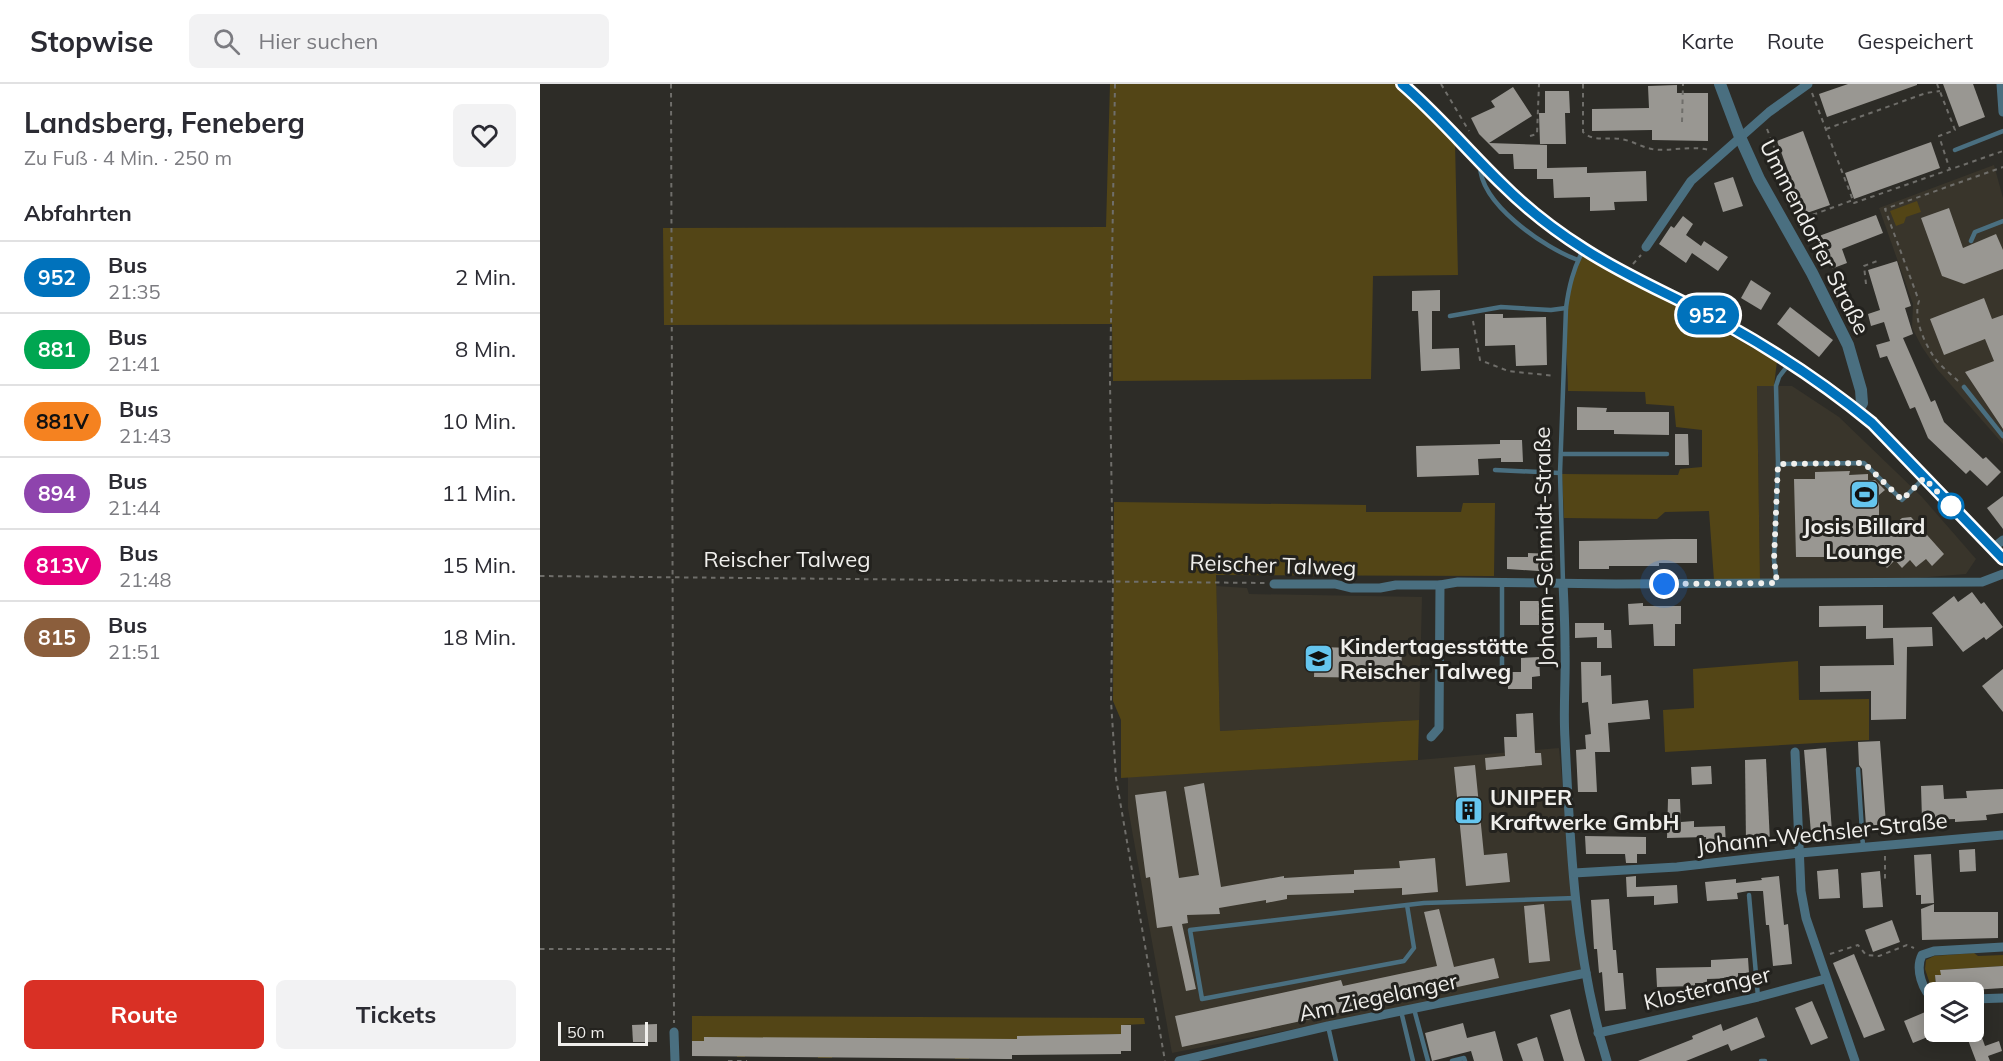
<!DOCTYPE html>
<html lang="de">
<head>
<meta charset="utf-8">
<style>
	:root { --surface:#fff; --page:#f2f2f3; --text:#2b2b33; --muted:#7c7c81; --line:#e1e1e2; --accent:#d93025 }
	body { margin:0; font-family:Mulish,sans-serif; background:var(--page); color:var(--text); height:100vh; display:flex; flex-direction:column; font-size:22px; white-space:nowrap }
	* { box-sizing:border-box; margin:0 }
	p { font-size:20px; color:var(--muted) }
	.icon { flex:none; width:33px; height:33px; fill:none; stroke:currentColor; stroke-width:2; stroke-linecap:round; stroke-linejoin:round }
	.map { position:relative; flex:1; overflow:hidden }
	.panel { display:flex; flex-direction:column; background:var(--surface); width:540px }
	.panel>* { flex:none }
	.badge { padding:0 12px; border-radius:20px; font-size:21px; line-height:39px }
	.fabs { position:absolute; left:1384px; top:898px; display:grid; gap:12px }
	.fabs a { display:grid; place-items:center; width:60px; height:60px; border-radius:9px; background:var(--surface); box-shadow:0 3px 15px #0003; font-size:30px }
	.scale { position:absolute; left:18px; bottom:15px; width:90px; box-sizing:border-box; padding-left:6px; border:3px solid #f0efec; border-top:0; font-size:16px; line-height:21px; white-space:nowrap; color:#f0efec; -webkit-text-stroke:4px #23221e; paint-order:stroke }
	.you { position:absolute; width:30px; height:30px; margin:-15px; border:4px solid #fff; border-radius:50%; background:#1a73e8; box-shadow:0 0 0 9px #1a73e833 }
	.map>.badge { position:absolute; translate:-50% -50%; box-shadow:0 0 0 3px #fff }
	h2 { padding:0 24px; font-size:22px; line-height:54px }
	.round { display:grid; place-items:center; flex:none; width:63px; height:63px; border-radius:9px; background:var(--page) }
	.headline { display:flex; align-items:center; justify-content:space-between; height:102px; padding:0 24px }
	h1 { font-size:28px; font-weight:700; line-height:45px }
	.primary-button { display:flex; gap:12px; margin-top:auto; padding:12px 24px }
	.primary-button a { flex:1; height:69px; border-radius:9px; background:var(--accent); color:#fff; font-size:24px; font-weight:700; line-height:69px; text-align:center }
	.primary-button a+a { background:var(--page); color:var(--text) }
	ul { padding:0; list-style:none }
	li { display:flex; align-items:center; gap:18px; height:72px; padding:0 24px; border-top:2px solid var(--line) }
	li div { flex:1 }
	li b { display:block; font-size:22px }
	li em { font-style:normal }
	li .badge { min-width:66px; font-weight:700; text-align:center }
	header { display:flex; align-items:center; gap:36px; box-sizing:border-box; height:84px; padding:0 30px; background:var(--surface); border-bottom:2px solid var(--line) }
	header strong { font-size:28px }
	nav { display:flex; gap:33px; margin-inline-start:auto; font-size:21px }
	.search { width:420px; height:54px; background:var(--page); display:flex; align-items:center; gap:15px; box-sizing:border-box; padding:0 21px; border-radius:9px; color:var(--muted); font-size:22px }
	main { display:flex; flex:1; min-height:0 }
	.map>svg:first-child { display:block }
</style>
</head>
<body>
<header>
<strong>Stopwise</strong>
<div class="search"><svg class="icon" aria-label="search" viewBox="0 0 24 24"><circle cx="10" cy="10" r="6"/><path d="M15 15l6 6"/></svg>Hier suchen</div>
<nav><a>Karte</a><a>Route</a><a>Gespeichert</a></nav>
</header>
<main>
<section class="panel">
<div class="headline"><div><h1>Landsberg, Feneberg</h1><p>Zu Fuß · 4 Min. · 250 m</p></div><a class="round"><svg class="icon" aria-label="heart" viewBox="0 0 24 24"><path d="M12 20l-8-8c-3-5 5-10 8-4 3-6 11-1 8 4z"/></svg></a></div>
<h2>Abfahrten</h2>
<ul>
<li><span class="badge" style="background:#0072bc;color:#fff">952</span><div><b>Bus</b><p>21:35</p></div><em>2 Min.</em></li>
<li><span class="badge" style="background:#00a651;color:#fff">881</span><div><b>Bus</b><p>21:41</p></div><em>8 Min.</em></li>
<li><span class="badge" style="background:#f58220;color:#111">881V</span><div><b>Bus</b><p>21:43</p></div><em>10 Min.</em></li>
<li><span class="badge" style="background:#8e44ad;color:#fff">894</span><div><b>Bus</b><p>21:44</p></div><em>11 Min.</em></li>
<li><span class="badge" style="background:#e6007e;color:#fff">813V</span><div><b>Bus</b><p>21:48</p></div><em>15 Min.</em></li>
<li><span class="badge" style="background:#8b5e3c;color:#fff">815</span><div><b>Bus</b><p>21:51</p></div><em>18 Min.</em></li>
</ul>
<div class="primary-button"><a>Route</a><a>Tickets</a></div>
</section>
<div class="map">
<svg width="1463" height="977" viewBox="0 0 1463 977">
	<rect width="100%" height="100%" fill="#2d2c27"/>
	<g fill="#39352b">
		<path d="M1454,81L1463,114V360L1397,285L1382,263L1372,244L1373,220L1339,124Z"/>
		<path d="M1217,302H1252L1299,333L1382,413L1436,475L1426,490L1365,495L1220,496Z"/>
		<path d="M676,502L707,504L709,510L882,513L879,636L680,647Z"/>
		<path d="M1019,664L1031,789L1044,888L632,969L588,724V693L878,676Z"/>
	</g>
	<g fill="#534516">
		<path d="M570,0H857L879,20L915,58L918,191L833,192L831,295L573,297L572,240L124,241L123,144L566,143Z"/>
		<path d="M1377,117L1381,128L1366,133L1364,139L1356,142L1350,127Z"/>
		<path d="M1042,170L1237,277L1234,302H1217L1220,496H1174L1169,427L1125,428L1117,435L1024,434L1022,390L1138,391L1140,385L1162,383V346L1136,343L1134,322L1106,320L1105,308L1028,307C1028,269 1017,199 1042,170Z"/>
		<path d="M574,418L826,421V428H921L923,419H955L954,492L676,491L680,647L879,636L878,676L581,694V636L573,617Z"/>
		<path d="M1258,577L1259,616L1329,615V656L1125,668L1123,626L1154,624L1153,585Z"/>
		<path d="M1434,869L1438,872L1463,871V882L1401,886V891L1395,892L1396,909L1395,911L1393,909L1385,885L1386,876L1394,872Z"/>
		<path d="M152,932L604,934L605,940L582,941L581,950L477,953V971H472L429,955V975H415V956L359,955V974H348V955H292V974H278V955L205,954V973H197V966L164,953V957H152Z"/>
	</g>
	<g fill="#999792">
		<path d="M1308,0H1377V1L1287,33L1279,10Z"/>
		<path d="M1403,0H1433L1445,33L1419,43Z"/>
		<path d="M1137,1V9H1168V57L1112,56V46L1052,47V25L1109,24L1108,2Z"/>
		<path d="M973,3L992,32L949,59L1007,61V84L1047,83V89L1106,87L1107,117L1074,118L1075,126L1050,127V113L1014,114L1013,95H997V85H974L973,70H959L939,50L931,34L955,23L951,17Z"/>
		<path d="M1005,7H1029L1030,29H1025L1026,60H1000L999,29H1005Z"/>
		<path d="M1263,47L1290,121L1264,130L1237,57Z"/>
		<path d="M1391,58L1400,84L1314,115L1305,89Z"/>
		<path d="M1193,93L1203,122L1183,128L1174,99Z"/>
		<path d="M1409,124L1423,164L1456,150L1463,166V185L1424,200L1402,192L1381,134Z"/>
		<path d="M1336,131L1343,149L1302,165L1307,179L1291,185L1279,152Z"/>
		<path d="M1143,132L1153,140L1146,151L1161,162L1164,157L1188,173L1178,187L1152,169L1146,179L1119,160L1131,142L1134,144Z"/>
		<path d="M1357,177L1371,222L1365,224L1373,250L1363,254L1391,318L1395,316L1404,338L1443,375L1446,373L1461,388L1447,402L1430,386L1426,390L1388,354L1375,323L1370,325L1347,272L1340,274L1336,261L1350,257L1344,238L1331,242L1328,230L1340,226L1328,186Z"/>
		<path d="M1211,196L1231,209L1221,226L1201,214Z"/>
		<path d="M900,206V227H892V265L919,264L920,285L881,287L878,227H872V207Z"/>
		<path d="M1444,214L1452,235L1463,231V345L1425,288L1454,277L1445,255L1404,271L1390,235Z"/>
		<path d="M1250,223L1293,256L1279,273L1237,240Z"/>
		<path d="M945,230H963V234L1006,233L1007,281L976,282L975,261L945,262Z"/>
		<path d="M1037,323L1067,324L1066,328H1129V351L1074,350V346H1037Z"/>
		<path d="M1135,350H1148L1149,381H1135Z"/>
		<path d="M960,356H982L983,378H961V374L938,375L939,391L877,393L876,362L960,360Z"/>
		<path d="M1310,387L1309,391L1328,390V396H1335L1345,406L1339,411V434L1346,440H1355L1362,434L1371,433L1404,470L1392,482L1386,475L1376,483L1370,476L1362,484L1355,476L1347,484L1337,473H1256L1254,395H1275V388Z"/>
		<path d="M1463,412V445L1447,424Z"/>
		<path d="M1133,455H1157V479H1119V482H1069V485H1039V457Z"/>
		<path d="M988,469L1013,470V488L967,485V473H988Z"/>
		<path d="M1432,508L1441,520L1444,518L1463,543L1446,556L1444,553L1423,568L1392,529L1414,512L1418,518Z"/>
		<rect x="980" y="517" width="19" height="24"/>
		<path d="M1103,519V522H1141V540H1135V562H1114L1113,540L1089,541L1088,520Z"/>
		<path d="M1343,521V544L1392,543L1393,562L1367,563L1366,635L1331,636V607L1280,608V582L1354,581L1353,554L1326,555V542L1279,543V522Z"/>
		<path d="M1035,539H1064V546H1071L1072,564H1057V553L1035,554Z"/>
		<path d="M775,563L862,565L861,592H843V594L774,593Z"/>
		<path d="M999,573L1000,592L992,593V605H968V588H981V574Z"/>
		<path d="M1041,578H1061V592L1071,591L1072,620L1108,616L1110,635L1068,639L1070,668H1055L1057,708H1038L1036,666L1046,665L1045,651L1051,650L1048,618L1042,619Z"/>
		<path d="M1463,585V628L1442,602Z"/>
		<path d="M993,629L995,669H1001L1002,681L946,686L945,674L965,672L964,653H977L976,630Z"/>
		<path d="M1340,657L1346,740L1326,742L1322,685L1319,681L1318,658Z"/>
		<path d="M1286,664L1292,748L1271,749L1264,666Z"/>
		<path d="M1226,675L1230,758L1206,759L1205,676Z"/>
		<path d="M935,681L944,771L967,769L970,798L926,802L914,683Z"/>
		<path d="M1171,682L1172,700L1152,701L1151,683Z"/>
		<path d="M664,699L681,803L744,792V794L793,791L814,790V786L860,784L859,777L895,774L898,808L862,811V804L814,806V809L747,811V815L726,819V816L679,824L680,830L647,831L648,839L642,840L656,905L646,907L632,842L617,844L610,793L606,794L595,711L626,707L639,794L659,791L644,703Z"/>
		<path d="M1403,701L1404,715L1427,714L1426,707L1463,705V729L1446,731L1447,736L1415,738V735L1382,736L1381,702Z"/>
		<path d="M1128,715H1140L1141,738L1154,737V743L1185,742L1186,762L1167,763L1166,753L1127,754Z"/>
		<path d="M1045,752L1106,753V770H1097V779H1086L1085,770H1046Z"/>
		<path d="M1435,765L1436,787L1420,788L1419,766Z"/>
		<path d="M1391,770L1394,819L1381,820V811H1376L1374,771Z"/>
		<path d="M1298,785L1300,814L1279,815L1277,787Z"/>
		<path d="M1340,787L1343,823L1323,824L1321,789Z"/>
		<path d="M1096,792V803L1137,801L1138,819L1114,821V812L1087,813L1086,793Z"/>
		<path d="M1239,792L1244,841L1248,840L1252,880L1233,882L1229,841H1226L1223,807H1208L1197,809L1198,815L1167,817L1165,798L1196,795V799L1222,796L1221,794Z"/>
		<path d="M1069,815L1073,866H1076L1078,889H1083L1086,925L1065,927L1062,888L1059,889L1057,865H1054L1051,816Z"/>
		<path d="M1004,820L1010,877L989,879L984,822Z"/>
		<path d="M1394,820V828H1458V854L1382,856L1381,825Z"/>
		<path d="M899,825L914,883L954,874L959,894L642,963L635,932L801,896L803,902L897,882L884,828Z"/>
		<path d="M1352,836L1360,858L1333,868L1325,846Z"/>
		<path d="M1314,870L1345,946L1324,954L1293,879Z"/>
		<path d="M1208,874L1209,889H1198V894L1167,895V899H1155V902L1117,903L1116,884L1171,883V876Z"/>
		<path d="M1463,882V904L1402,908L1401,902H1396L1395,891H1401L1400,886Z"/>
		<path d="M1272,917L1288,954L1271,961L1255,924Z"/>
		<path d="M1030,925L1039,958L1045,977H1024L1010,931Z"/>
		<path d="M1390,926L1395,938V950L1373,959L1364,937Z"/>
		<path d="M1217,933L1225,953L1191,967L1188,960L1146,977H1098L1153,955L1152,952L1181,940L1183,947Z"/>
		<path d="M923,939L927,954L955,947L963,977H934L931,967L892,977L885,949Z"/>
		<path d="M117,940V958H93L92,941Z"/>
		<path d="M581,941H591V967H581V970L472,971V975H466L152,972V957H164V953L477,955V952L581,950Z"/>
		<path d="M1425,948H1440L1445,962L1459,957L1462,967L1448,972L1450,977H1436Z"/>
		<path d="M997,953L1004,977H983L977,960Z"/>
	</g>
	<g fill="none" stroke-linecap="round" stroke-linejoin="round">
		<g stroke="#6f6e6a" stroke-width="2" stroke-dasharray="4.5 4.5" stroke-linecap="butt">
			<path d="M131,0L134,939"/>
			<path d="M575,0L570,297L573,497L571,617L576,694L625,977"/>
			<path d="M901,0L929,47"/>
			<path d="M1043,0V48C1053,58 1068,53 1080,55C1091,56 1101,63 1112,65C1131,68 1148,61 1169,66"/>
			<path d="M1397,0L1415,46L1399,52L1410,86"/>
			<path d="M1272,9L1314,119L1463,67"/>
			<path d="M1142,38L1143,0"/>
			<path d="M1227,45L1262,134"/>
			<path d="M1286,45L1386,9L1400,7"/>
			<path d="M990,52L997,50L999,0"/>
			<path d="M1256,137L1313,116"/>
			<path d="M1093,180L1101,171"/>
			<path d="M1326,200L1324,182L1337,177"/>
			<path d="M933,237L940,276L968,287L1015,292"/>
			<path d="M1418,297C1411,290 1400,282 1394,273C1384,258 1373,234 1379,217L1345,125L1463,83"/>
			<path d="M0,492L725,499"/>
			<path d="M1345,772V797"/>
			<path d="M0,865H135"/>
			<path d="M1290,870L1318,861L1326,871L1339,872L1367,861L1374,864"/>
			<path d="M188,977H207"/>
		</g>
		<g stroke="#4a6f80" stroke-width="4.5">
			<path d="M1415,66L1463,47"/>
			<path d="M940,80C939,120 1005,164 1038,176"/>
			<path d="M1431,157L1435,148L1463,137"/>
			<path d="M910,232L961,223L1011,226L1026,224"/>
			<path d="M1249,280L1239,293L1236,302L1238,380L1324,379L1362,416L1384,394"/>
			<path d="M1424,303L1463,352"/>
			<path d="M1021,370H1127"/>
			<path d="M955,386L1020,389"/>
			<path d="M1023,499L1020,389L1026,224C1029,202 1033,186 1043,166"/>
			<path d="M1237,499L1234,476L1238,380"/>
			<path d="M962,600V498"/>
			<path d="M1318,685L1323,763"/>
			<path d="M1209,811L1218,913"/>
			<path d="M867,821L874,864L864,877L662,915L650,846L884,819L1036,814"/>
			<path d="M874,925L888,977"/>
			<path d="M861,927L873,977"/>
			<path d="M788,942L796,977"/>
			<path d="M912,977L924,974L925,977"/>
			<path d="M1221,977H1225"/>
		</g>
		<g stroke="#4a6f80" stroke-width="9">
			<path d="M1461,0L1463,28"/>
			<path d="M1106,163L1151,97L1229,28L1268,0"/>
			<path d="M1453,464L1463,456"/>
			<path d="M1023,499C1024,520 1025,542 1025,563C1026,594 1023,625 1025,655C1030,762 1035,874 1067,977"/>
			<path d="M734,500H795L811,504H840L856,501H900L918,498L1076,500L1442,498L1463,490"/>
			<path d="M891,653L899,644L900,501"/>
			<path d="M1255,668L1261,807L1266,834L1315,977"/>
			<path d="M1034,789L1137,783L1260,769L1463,751"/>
			<path d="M1434,915L1463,914"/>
			<path d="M1395,917C1382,907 1375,885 1382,871L1394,867L1463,863"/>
			<path d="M134,948L135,977"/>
			<path d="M1058,949L1218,913L1285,895"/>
			<path d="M639,977L788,942L1046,889"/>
		</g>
		<g stroke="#4a6f80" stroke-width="12">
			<path d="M863,0C898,31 928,67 962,100C987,125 1014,147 1044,165C1090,195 1141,216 1189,242C1240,270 1287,302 1332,339L1463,475"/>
			<path d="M1180,0L1200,53L1219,95L1272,189L1308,261L1321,306L1322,319L1317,327"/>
		</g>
	</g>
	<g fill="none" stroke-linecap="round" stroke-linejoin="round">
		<defs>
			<path id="line" d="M862,0C898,31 928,67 962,100C987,125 1014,146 1044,165C1090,195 1141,215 1189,242C1239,270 1287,302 1332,339L1463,475"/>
		</defs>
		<use href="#line" stroke="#fff" stroke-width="14"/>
		<use href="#line" stroke="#0072bc" stroke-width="9"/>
		<path stroke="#f0efec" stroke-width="6" stroke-dasharray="0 10.8" d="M1124,500L1237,499L1234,476L1238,380L1324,379L1362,416L1384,394L1411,422"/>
	</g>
	<defs>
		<symbol id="stadium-square" viewBox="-11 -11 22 22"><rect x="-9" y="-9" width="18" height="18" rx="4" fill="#65c5ee" stroke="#23221e"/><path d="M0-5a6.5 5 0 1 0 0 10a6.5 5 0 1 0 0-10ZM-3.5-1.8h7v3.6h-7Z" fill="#111"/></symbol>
		<symbol id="school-square" viewBox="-11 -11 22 22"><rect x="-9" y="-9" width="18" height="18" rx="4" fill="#65c5ee" stroke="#23221e"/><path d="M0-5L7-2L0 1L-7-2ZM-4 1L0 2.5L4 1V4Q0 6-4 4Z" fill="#111"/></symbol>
		<symbol id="building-square" viewBox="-11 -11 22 22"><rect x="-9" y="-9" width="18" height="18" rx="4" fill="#65c5ee" stroke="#23221e"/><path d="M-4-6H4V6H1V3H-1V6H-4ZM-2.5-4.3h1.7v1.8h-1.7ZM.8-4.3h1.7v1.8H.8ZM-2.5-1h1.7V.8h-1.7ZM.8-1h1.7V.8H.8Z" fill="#111"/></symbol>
	</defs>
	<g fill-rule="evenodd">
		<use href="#stadium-square" x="1308" y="394" width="33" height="33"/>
		<use href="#school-square" x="762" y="558" width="33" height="33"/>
		<use href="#building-square" x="912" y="710" width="33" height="33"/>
	</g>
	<circle fill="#fff" stroke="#0072bc" stroke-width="3" cx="1411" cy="422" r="12"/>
	<g text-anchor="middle" stroke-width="6" stroke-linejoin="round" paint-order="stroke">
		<g font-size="22" fill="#f0efec" stroke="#23221e">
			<text transform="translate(1275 153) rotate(63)" y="8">Ummendorfer Straße</text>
			<text transform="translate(1004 463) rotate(-91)" y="8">Johann-Schmidt-Straße</text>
			<text x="247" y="483">Reischer Talweg</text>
			<text transform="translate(733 481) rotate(2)" y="8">Reischer Talweg</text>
			<text transform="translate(1282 749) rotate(-6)" y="8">Johann-Wechsler-Straße</text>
			<text transform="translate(1167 904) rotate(-13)" y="8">Klosteranger</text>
			<text transform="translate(838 913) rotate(-12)" y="8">Am Ziegelanger</text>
		</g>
		<g font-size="22" font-weight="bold" fill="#f0efec" stroke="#23221e" text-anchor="start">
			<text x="1324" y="450" text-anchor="middle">Josis Billard<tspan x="1324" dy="25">Lounge</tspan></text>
			<text x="800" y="570">Kindertagesstätte<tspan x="800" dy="25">Reischer Talweg</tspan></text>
			<text x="950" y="721">UNIPER<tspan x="950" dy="25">Kraftwerke GmbH</tspan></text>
		</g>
	</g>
</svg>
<div class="fabs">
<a><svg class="icon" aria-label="layers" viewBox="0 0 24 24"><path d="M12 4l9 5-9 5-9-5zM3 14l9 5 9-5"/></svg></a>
</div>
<div class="scale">50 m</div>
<div class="you" style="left:1124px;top:500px"></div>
<b class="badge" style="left:1168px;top:231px;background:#0072bc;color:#fff">952</b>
</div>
</main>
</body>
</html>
